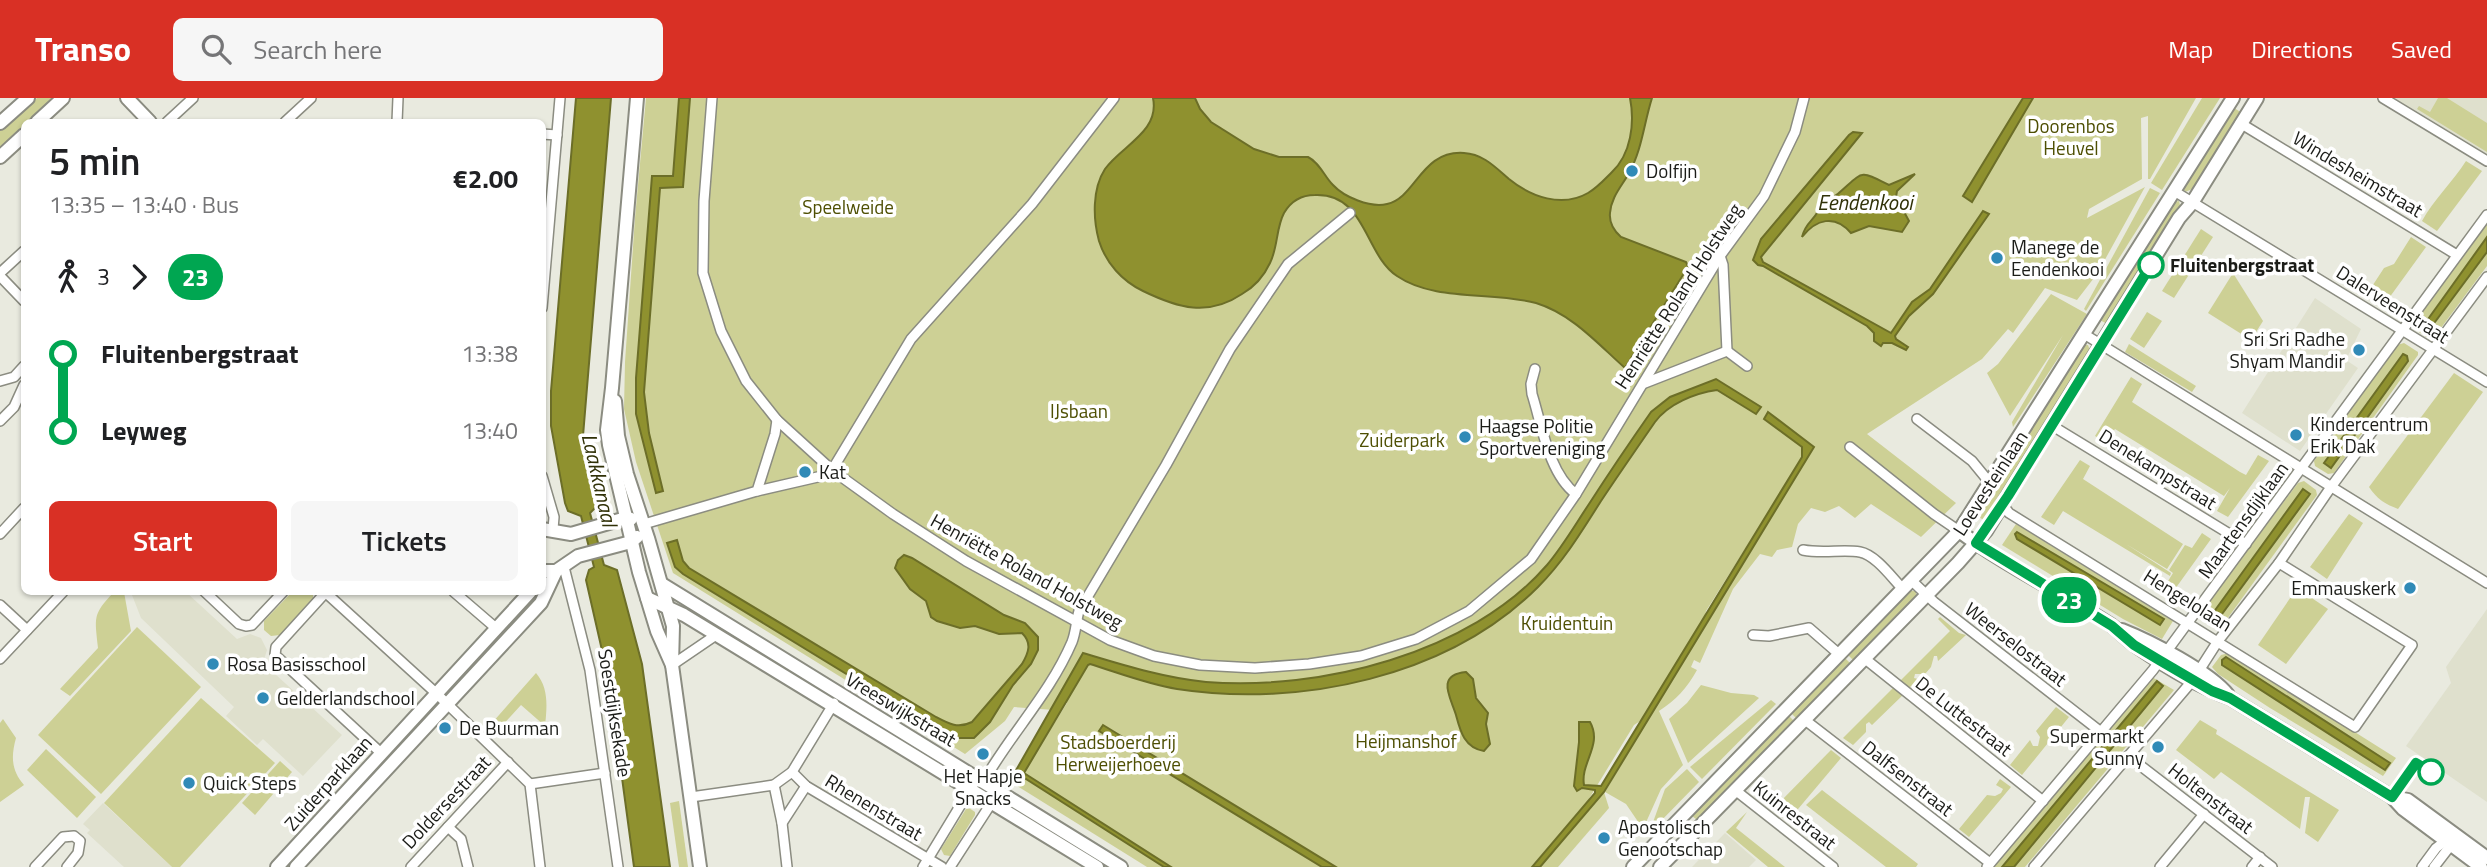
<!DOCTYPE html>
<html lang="en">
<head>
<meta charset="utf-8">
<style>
	:root { --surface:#fff; --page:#f6f6f6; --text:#202124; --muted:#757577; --accent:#d93025 }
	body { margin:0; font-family:"Titillium Web",sans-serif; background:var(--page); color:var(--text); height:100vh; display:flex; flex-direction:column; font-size:26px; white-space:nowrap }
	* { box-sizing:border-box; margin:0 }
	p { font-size:23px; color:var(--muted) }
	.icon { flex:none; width:38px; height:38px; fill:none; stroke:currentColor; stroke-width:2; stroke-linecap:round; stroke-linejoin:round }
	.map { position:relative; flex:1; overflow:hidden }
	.sheet { position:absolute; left:21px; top:21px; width:525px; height:476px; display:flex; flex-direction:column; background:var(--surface); border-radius:10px; box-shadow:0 2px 5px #0004 }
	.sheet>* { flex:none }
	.badge { padding:0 14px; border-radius:23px; font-size:24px; line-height:46px }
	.map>.badge { position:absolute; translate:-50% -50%; box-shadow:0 0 0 4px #fff }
	.legs { display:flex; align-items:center; gap:10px; height:77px; padding:0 28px; font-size:23px }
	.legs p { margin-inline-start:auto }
	.headline { display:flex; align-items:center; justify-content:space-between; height:119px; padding:0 28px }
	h1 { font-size:38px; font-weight:600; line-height:52px }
	.cta { display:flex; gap:14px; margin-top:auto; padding:14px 28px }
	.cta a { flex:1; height:80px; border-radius:10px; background:var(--accent); color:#fff; font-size:28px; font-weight:600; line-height:80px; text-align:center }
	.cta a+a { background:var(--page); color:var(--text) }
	ul { padding:0 28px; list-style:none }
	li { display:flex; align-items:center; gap:24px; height:77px; font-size:26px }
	li i { display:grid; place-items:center; width:10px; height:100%; margin:0 9px; background:currentColor }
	li i::after { content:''; width:18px; height:18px; margin:-9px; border:5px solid; border-radius:50%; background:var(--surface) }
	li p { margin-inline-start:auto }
	li:first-child i { background:linear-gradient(#0000 50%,currentColor 0) }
	li:last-child i { background:linear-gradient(currentColor 50%,#0000 0) }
	header { display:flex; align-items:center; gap:42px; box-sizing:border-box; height:98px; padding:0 35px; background:var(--accent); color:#fff }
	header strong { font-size:33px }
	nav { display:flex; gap:38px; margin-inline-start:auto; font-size:24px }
	.search { width:490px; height:63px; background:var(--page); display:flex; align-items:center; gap:18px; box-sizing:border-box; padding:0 24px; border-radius:10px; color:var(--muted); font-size:26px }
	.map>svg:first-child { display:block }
</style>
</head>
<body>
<header>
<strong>Transo</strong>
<div class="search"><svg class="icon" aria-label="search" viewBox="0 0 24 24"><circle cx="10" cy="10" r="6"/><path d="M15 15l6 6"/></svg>Search here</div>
<nav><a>Map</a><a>Directions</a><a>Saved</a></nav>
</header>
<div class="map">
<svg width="2487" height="769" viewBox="0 0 2487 769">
	<rect width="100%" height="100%" fill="#e9eadf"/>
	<g fill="#dfe0cd">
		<path d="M2396,0H2487V63L2393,5Z"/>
		<path d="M2315,200L2361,231L2346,262L2358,270L2300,353L2242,315Z"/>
		<path d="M135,494H186L237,541L250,536L261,540L267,552L263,565L342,637L303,678L263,641L257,647L226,618L234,609L141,520L132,497Z"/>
		<path d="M2487,511V704L2406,648L2451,585L2446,569Z"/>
		<path d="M103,705L172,769H124L87,735L90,732L83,726Z"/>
		<path d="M1725,735L1756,762L1749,769H1692Z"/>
	</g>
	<g fill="#cdd095" fill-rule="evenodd">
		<path d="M37,0H55L28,24H24V27L0,49V33Z"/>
		<path d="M646,0H2196L2150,81H2148V18L2141,20L2142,81L2089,111L2087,120L2145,89L2097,176L2077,202L2045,190L2013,235L2008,231L1982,261L1867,336L1956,405L1921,439L1871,406L1855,420L1839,408L1825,414L1811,410L1798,426L1792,449L1777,452L1772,459L1760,456L1733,491L1700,565L1694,562L1691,569L1697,572C1687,590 1676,602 1659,613L1683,667L1661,691L1643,731L1626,706L1605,694L1651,616L1634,627L1587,704L1531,769H1171L1023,675L1067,605L1065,604L1077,583L1054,612L1014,609L1005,623L965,656L673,475L636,364L624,311L625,264L635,120ZM1745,451L1751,453L1702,534L1706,513Z"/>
		<path d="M2202,0H2220L2162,92L2151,85Z"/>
		<path d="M2438,0H2447L2487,25V54L2417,11L2419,8L2430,14Z"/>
		<path d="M2231,8L2242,15L2195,90L2185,94L2183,89Z"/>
		<path d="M2466,63L2482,73L2437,133L2422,123C2434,101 2452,85 2466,63Z"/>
		<path d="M2150,90L2160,95L2086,213L2084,211Z"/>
		<path d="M2179,103L2181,111L2109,227L2098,221L2174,104Z"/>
		<path d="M2487,126V139L2426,223L2429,228H2433L2487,154V168L2435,238L2426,239L2416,232L2414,225Z"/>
		<path d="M2201,131L2213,139L2174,200L2162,193Z"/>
		<path d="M2411,139L2426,149L2384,207L2367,196L2384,170L2394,166Z"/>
		<path d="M2233,175L2263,223L2251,242L2208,215Z"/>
		<path d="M2051,196L2087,216L2013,329L2012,324L2063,237L2010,318L1987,275L1998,266Z"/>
		<path d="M2147,214L2162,223L2144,250L2130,241Z"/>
		<path d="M2404,245L2418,254V257L2334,375L2328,376L2315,368L2314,363L2397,247Z"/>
		<path d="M2129,246L2196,288L2192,294L2125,254Z"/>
		<path d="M2084,247H2088L2091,255L1985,423L1979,419L2030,336L2036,318Z"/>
		<path d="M2454,275L2483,294L2398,411C2385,406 2377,401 2369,389Z"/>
		<path d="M2131,279L2142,286L2132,304L2240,374L2246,377L2258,357L2269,363L2228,419L2217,413L2230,390L2224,398L2115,331L2106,344L2095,338Z"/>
		<path d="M2080,362L2090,368L2083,381L2183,446L2167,471L2126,446L2171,475L2170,478L2063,413L2054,427L2041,419Z"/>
		<path d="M2304,383L2316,392L2317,397L2222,528L2200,515L2298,385Z"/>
		<path d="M2349,416L2363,425L2327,481L2310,469Z"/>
		<path d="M2016,426L2173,523L2162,541L2123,521L2002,447Z"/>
		<path d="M2202,435L2211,441L2170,498L2162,493L2173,475L2169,472L2185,447L2192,450Z"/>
		<path d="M2297,490L2328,511L2286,566L2258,547Z"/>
		<path d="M1909,493H1916V500L1855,564L1846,555Z"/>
		<path d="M114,494H124L131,533L70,598L60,591L98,550C95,519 92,517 114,494Z"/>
		<path d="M292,494H313V500L280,537L271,538L264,532V523Z"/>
		<path d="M1940,519L1959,535L1966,537L1938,563L1937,558H1934L1931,569L1925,576H1915L1914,580L1918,581L1909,590L1900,583L1950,533L1938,521Z"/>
		<path d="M137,529L201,589L101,696L38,637Z"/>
		<path d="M2229,555L2396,660L2383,678L2270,610L2218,576L2212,569L2221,557ZM2226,560L2390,665V666L2385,671L2222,567V562Z"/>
		<path d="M1843,558L1852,567L1798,622L1789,613Z"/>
		<path d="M536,575C549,590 547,609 545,628L521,607L499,631L492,625Z"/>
		<path d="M2152,579L2174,592L2025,769H2014L2141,616L2027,739L2002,769H1992Z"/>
		<path d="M1701,587L1731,595L1754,597L1759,600L1688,665L1669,621L1687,605Z"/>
		<path d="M1895,588L1904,596L1872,627L1869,624L1866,626V634L1853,647L1843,640Z"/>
		<path d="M201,600L275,665L180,769H172L104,705Z"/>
		<path d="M1771,602L1776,606L1702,681L1690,669Z"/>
		<path d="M2056,609L2069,619L2022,677L2010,667L2030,642L2033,648H2038L2040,639L2036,633Z"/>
		<path d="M1786,615L1796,625L1697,722L1691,717Z"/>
		<path d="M3,621L16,640C11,658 11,672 24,687L0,704V625Z"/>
		<path d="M2200,622L2217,632L2216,636L2339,712L2318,744L2305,735L2310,699H2305L2300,731L2221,674L2214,681L2176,652Z"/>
		<path d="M46,651L96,699L77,720L27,672Z"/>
		<path d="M1831,652L1841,660L1793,717L1778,706Z"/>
		<path d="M280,663L292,674L255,717L242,705Z"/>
		<path d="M1687,671L1699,684L1655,729L1652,727L1665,691Z"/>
		<path d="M1015,674L1164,769H1147L1009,683Z"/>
		<path d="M2000,681L2011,689L1969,739L1959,731L1987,697L1995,698L2001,695L2003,691L1996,687Z"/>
		<path d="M1822,692L1918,766L1916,769H1886L1806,707Z"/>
		<path d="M1604,694L1609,710L1558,769H1540Z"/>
		<path d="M679,703L688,769H679L670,705Z"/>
		<path d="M969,710L975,714V717L950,758L944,757L941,751L966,711Z"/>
		<path d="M1747,714L1736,730L1785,769H1768L1726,734Z"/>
	</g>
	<g fill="#8f912f" stroke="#6c6e28" stroke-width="2">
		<path d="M576,0H611L583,338L598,407L590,415L604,467L617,472L642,566L670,769H634L609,583L586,482L589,472L594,469L581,418L568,413L565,405L551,328V293Z"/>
		<path d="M679,0H690L683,89L660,90L644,294L649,335L663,393L656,395L636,316V280L652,78H673Z"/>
		<path d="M1153,0H1195L1200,11L1211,24L1254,51L1279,59H1308C1320,65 1324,78 1333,87C1344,99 1370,110 1387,106C1416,100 1421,52 1464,55C1483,56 1495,69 1509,81C1531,99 1562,110 1588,95C1597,90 1604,82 1612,74C1631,56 1635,25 1630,0H1652C1644,25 1642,52 1629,75C1622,88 1611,99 1610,115C1609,125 1614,133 1621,139L1686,164L1688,169L1625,270C1598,246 1572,216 1536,205C1492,193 1435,204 1397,178C1364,156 1366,95 1315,97C1302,97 1291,103 1284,115C1276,130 1278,149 1270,165C1264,178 1254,189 1242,196C1208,219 1178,210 1143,193C1122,183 1106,165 1099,143C1093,121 1092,91 1105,71C1121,48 1160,34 1153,0Z"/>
		<path d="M2023,0H2033L1972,104L1963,98Z"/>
		<path d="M1853,34L1862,35L1761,159L1763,164L1891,235L1912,204L1930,191L1983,113L1989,116L1933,196L1909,218L1895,238L1896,241L1908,249L1906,252L1892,245H1883L1881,248L1874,243V235L1867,228L1763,168L1758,167L1753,162L1761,141L1849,37Z"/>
		<path d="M1915,76L1897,93L1896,99L1909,123L1902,134L1869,128L1851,135C1835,116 1816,121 1802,139C1806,122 1817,122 1821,106C1827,102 1835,99 1840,94C1864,73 1859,72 1889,87Z"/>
		<path d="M2487,139V154L2432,228H2429L2426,224Z"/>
		<path d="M2403,256L2407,258L2408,263L2331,370L2324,365Z"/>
		<path d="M1716,281L1761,309L1756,316L1717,292C1695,295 1668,306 1655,324C1637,350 1619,376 1601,403C1582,433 1564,463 1538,489C1448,579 1300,610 1177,591C1147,586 1119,575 1090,566L1088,567L1024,675L1171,769H1164L1015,674L1083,555C1123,567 1164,580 1206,584C1319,593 1470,556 1547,467C1563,448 1575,427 1589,406C1609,375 1630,344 1651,314L1670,299Z"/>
		<path d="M1768,314L1814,349L1604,694L1540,769H1532L1595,695V692L1582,690L1577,693L1574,688L1579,644V624H1590C1603,647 1580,665 1584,687L1601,688L1802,359V349L1764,321Z"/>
		<path d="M2303,391L2310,396L2219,520L2213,515Z"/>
		<path d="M2017,434L2164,521L2160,527L2017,441L2015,436Z"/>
		<path d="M677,442L683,463L689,470L936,619C949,626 958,631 972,624L1022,566C1029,554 1032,545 1022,535L999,536L975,528L960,530L937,523L931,519L926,503L910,491L895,470L898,462L904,457L912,460L1004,517L1025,525L1038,539V552L1031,566L1013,587L990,624L974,640H958L943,635L683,476L675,469L667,445Z"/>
		<path d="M2226,559L2390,665L2385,672L2222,567V562Z"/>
		<path d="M1466,574L1473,581L1476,600L1488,615L1486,626L1490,646L1484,653C1464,650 1460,632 1456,617C1451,600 1435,577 1466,574Z"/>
		<path d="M2157,583L2163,588L2014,769H2002Z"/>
		<path d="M1103,627L1336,769H1322L1099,633Z"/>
	</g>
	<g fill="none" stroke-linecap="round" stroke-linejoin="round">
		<defs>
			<g id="street">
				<path d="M712,0L704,103L703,175L721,233L746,283L777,322L832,372L893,416L966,463L1110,542L1154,558L1200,567L1255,570L1309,566L1361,558L1416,541L1469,513L1531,461L1576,396L1720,158L1764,98L1795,34L1804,0"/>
				<path d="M2383,0L2487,63"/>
				<path d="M167,24L193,0"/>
				<path d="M285,24L311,0"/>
				<path d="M397,24L398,0"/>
				<path d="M2240,25L2457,157"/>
				<path d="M542,36L557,37"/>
				<path d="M2174,93L2487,284"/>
				<path d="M1720,158L1723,167L1727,253"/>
				<path d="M0,175L24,153"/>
				<path d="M0,178L24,203"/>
				<path d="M542,210L560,0"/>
				<path d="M2084,236L2487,485"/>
				<path d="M1727,253L1747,268"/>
				<path d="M1535,271L1531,286L1532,296C1542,328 1549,376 1576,396"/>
				<path d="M0,283L14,279L24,268"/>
				<path d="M1645,285L1727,253"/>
				<path d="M1917,321L1972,363L1990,385"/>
				<path d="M0,323L14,309L24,287"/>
				<path d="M2051,327L2246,446"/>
				<path d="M1850,349L1934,416L1959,433"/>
				<path d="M542,378L554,419L553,431"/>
				<path d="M757,393L822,378L832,372L911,241L1032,106L1114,0"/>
				<path d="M2002,406L2009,415L2355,629L2412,547L2279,465"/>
				<path d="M644,426L757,393L775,336L777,322"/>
				<path d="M0,436L24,410"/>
				<path d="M1803,452C1823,456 1842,451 1860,454C1876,457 1892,480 1903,491"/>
				<path d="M564,469L590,572L618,769"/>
				<path d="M1911,482L1934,504L2101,634"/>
				<path d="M205,494L239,526L246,528L252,527L283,494"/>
				<path d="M325,494L437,596L530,686L540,769"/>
				<path d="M326,494L276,549L275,557L381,655"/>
				<path d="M454,494L497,531"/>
				<path d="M0,507L27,532"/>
				<path d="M1753,537L1769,538L1809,530L1840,557"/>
				<path d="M1864,560L2043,703"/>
				<path d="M0,561L63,494"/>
				<path d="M672,567L716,537"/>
				<path d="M1805,622L1990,765"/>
				<path d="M2128,658L2272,769"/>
				<path d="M792,674L806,688L942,769"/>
				<path d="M988,676C1015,631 1051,593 1072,544C1076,534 1076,523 1079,513L1166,367L1230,251L1288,166L1350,115"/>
				<path d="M530,686L605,675"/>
				<path d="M774,687L782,725L787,769"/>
				<path d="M1735,692L1833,769"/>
				<path d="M691,699L774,687L792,674L834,605"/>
				<path d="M782,725L806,688"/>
				<path d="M448,729L461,741L468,769"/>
				<path d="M35,769L63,739L74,738L80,743L78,755L67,769"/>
				<path d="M411,769L508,664"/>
				<path d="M923,769L977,680"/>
				<path d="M950,769L994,701"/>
				<path d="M1987,769L2153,572L2487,117"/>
				<path d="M2034,769L2193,582L2218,543L2279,465L2331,389L2487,179"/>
				<path d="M2160,769L2204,716"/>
				<path d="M2252,769L2260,759"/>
				<path d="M2422,769L2436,750L2448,741"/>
				<path d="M2434,769L2454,743"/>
			</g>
			<g id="secondary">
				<path d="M127,0L150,24"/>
				<path d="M637,0L612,290L607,332L609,347L639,474L657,533L672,567"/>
				<path d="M37,24L63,0"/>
				<path d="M0,25L28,0"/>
				<path d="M0,59L24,37"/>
				<path d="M615,303L618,338L627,376L648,440L673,528L672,567L700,769"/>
				<path d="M542,431L571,436L626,420L631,421"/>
				<path d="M1959,433C2007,469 2061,494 2111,527C2119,533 2127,542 2136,548C2165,568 2197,588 2230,600L2392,699L2408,702L2487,760"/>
				<path d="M542,473H556L578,458L631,444L637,439"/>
				<path d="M662,486L1121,769"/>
				<path d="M647,500L684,517L1097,769"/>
				<path d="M2122,532C2150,543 2210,574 2228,597"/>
				<path d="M2392,699L2403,711L2481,769"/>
				<path d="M277,769L530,494"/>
				<path d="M296,769L541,505L556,473"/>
				<path d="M1633,769L1959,433L2233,0"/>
				<path d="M1660,769L1958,465L1986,433L2179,120L2192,105L2257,0"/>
			</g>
		</defs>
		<use href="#street" stroke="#8b8c81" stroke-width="12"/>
		<use href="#secondary" stroke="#8b8c81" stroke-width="16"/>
		<use href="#street" stroke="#fff" stroke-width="9"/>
		<use href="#secondary" stroke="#fff" stroke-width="12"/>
	</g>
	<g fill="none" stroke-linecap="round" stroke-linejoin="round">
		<defs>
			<path id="line-1" d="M2151,167L2008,398L1976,445L2112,528L2134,547L2159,562L2212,593L2230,600L2392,699L2416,665L2431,674"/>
		</defs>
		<use href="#line-1" stroke="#fff" stroke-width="16"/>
		<use href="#line-1" stroke="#00a651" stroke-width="10"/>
	</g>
	<g fill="#308ab7" stroke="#fff" stroke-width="2.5">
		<circle cx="1632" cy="73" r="7"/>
		<circle cx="1997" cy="160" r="7"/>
		<circle cx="2359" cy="252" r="7"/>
		<circle cx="2296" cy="337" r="7"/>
		<circle cx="1465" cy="339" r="7"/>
		<circle cx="805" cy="374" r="7"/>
		<circle cx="2410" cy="490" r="7"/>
		<circle cx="213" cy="566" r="7"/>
		<circle cx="263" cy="600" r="7"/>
		<circle cx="445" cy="630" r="7"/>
		<circle cx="2158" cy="649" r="7"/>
		<circle cx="983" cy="656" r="7"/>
		<circle cx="189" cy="685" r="7"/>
		<circle cx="1604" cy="740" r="7"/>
	</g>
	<g fill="#fff" stroke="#00a651" stroke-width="3.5">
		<circle cx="2151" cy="167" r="12"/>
		<circle cx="2431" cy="674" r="12"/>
	</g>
	<g text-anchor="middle" stroke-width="7" stroke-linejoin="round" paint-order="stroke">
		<g font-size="19" fill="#4e4f03" stroke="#fff">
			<text x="2071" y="35">Doorenbos<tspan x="2071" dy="22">Heuvel</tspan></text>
			<text x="848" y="116">Speelweide</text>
			<text x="1079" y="320">IJsbaan</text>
			<text x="1402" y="349">Zuiderpark</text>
			<text x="1567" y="532">Kruidentuin</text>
			<text x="1406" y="650">Heijmanshof</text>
			<text x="1118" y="651">Stadsboerderij<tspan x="1118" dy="22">Herweijerhoeve</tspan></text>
		</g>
		<g font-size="19" fill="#1b1c18" stroke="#fff" text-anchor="start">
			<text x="1646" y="80">Dolfijn</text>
			<text x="2011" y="156">Manege de<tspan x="2011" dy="22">Eendenkooi</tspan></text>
			<text x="2345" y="248" text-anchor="end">Sri Sri Radhe<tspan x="2345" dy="22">Shyam Mandir</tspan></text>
			<text x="2310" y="333">Kindercentrum<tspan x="2310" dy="22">Erik Dak</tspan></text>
			<text x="1479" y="335">Haagse Politie<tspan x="1479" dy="22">Sportvereniging</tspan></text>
			<text x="819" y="381">Kat</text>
			<text x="2396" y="497" text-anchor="end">Emmauskerk</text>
			<text x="227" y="573">Rosa Basisschool</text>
			<text x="277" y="607">Gelderlandschool</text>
			<text x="459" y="637">De Buurman</text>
			<text x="2144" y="645" text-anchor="end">Supermarkt<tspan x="2144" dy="22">Sunny</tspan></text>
			<text x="983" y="685" text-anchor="middle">Het Hapje<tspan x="983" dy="22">Snacks</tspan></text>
			<text x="203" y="692">Quick Steps</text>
			<text x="1618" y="736">Apostolisch<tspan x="1618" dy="22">Genootschap</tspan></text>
		</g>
		<g font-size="19" fill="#1b1c18" stroke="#fff">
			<text transform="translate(2358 76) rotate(31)" y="7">Windesheimstraat</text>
			<text transform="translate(1678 198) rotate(-57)" y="7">Henriëtte Roland Holstweg</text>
			<text transform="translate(2393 206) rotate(32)" y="7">Dalerveenstraat</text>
			<text transform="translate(2158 371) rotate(32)" y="7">Denekampstraat</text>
			<text transform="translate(1990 385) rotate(-57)" y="7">Loevesteinlaan</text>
			<text transform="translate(2243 422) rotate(-54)" y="7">Maartensdijklaan</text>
			<text transform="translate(1027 473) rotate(29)" y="7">Henriëtte Roland Holstweg</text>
			<text transform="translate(2188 502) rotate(32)" y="7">Hengelolaan</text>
			<text transform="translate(2016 546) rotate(38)" y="7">Weerselostraat</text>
			<text transform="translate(901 611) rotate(31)" y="7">Vreeswijkstraat</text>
			<text transform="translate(615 615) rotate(81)" y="7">Soestdijksekade</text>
			<text transform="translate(1964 618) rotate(38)" y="7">De Luttestraat</text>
			<text transform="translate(1908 680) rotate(38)" y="7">Dalfsenstraat</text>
			<text transform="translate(328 685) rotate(-48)" y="7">Zuiderparklaan</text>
			<text transform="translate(2211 700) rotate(38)" y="7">Holtenstraat</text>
			<text transform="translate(446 704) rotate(-47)" y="7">Doldersestraat</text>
			<text transform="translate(874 709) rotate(31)" y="7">Rhenenstraat</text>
			<text transform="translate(1795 717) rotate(38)" y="7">Kuinrestraat</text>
		</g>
		<g font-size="19" font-weight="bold" fill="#1b1c18" stroke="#fff" text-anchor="start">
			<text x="2170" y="174">Fluitenbergstraat</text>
		</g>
		<g font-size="21" font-style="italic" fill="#303107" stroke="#fff">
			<text x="1865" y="112">Eendenkooi</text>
			<text transform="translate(599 382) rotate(77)" y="7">Laakkanaal</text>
		</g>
	</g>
</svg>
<b class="badge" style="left:2069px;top:502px;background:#00a651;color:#fff">23</b>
<section class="sheet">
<div class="headline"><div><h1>5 min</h1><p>13:35 – 13:40 · Bus</p></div><b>€2.00</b></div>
<div class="legs"><svg class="icon" aria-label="walk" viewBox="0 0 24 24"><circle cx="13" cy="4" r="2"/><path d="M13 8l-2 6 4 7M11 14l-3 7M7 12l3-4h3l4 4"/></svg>3<svg class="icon" aria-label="forward" viewBox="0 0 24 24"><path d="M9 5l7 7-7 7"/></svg><b class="badge" style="background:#00a651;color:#fff">23</b></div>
<ul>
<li><i style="color:#00a651"></i><b>Fluitenbergstraat</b><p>13:38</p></li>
<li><i style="color:#00a651"></i><b>Leyweg</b><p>13:40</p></li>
</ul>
<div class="cta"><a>Start</a><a>Tickets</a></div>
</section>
</div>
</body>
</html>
